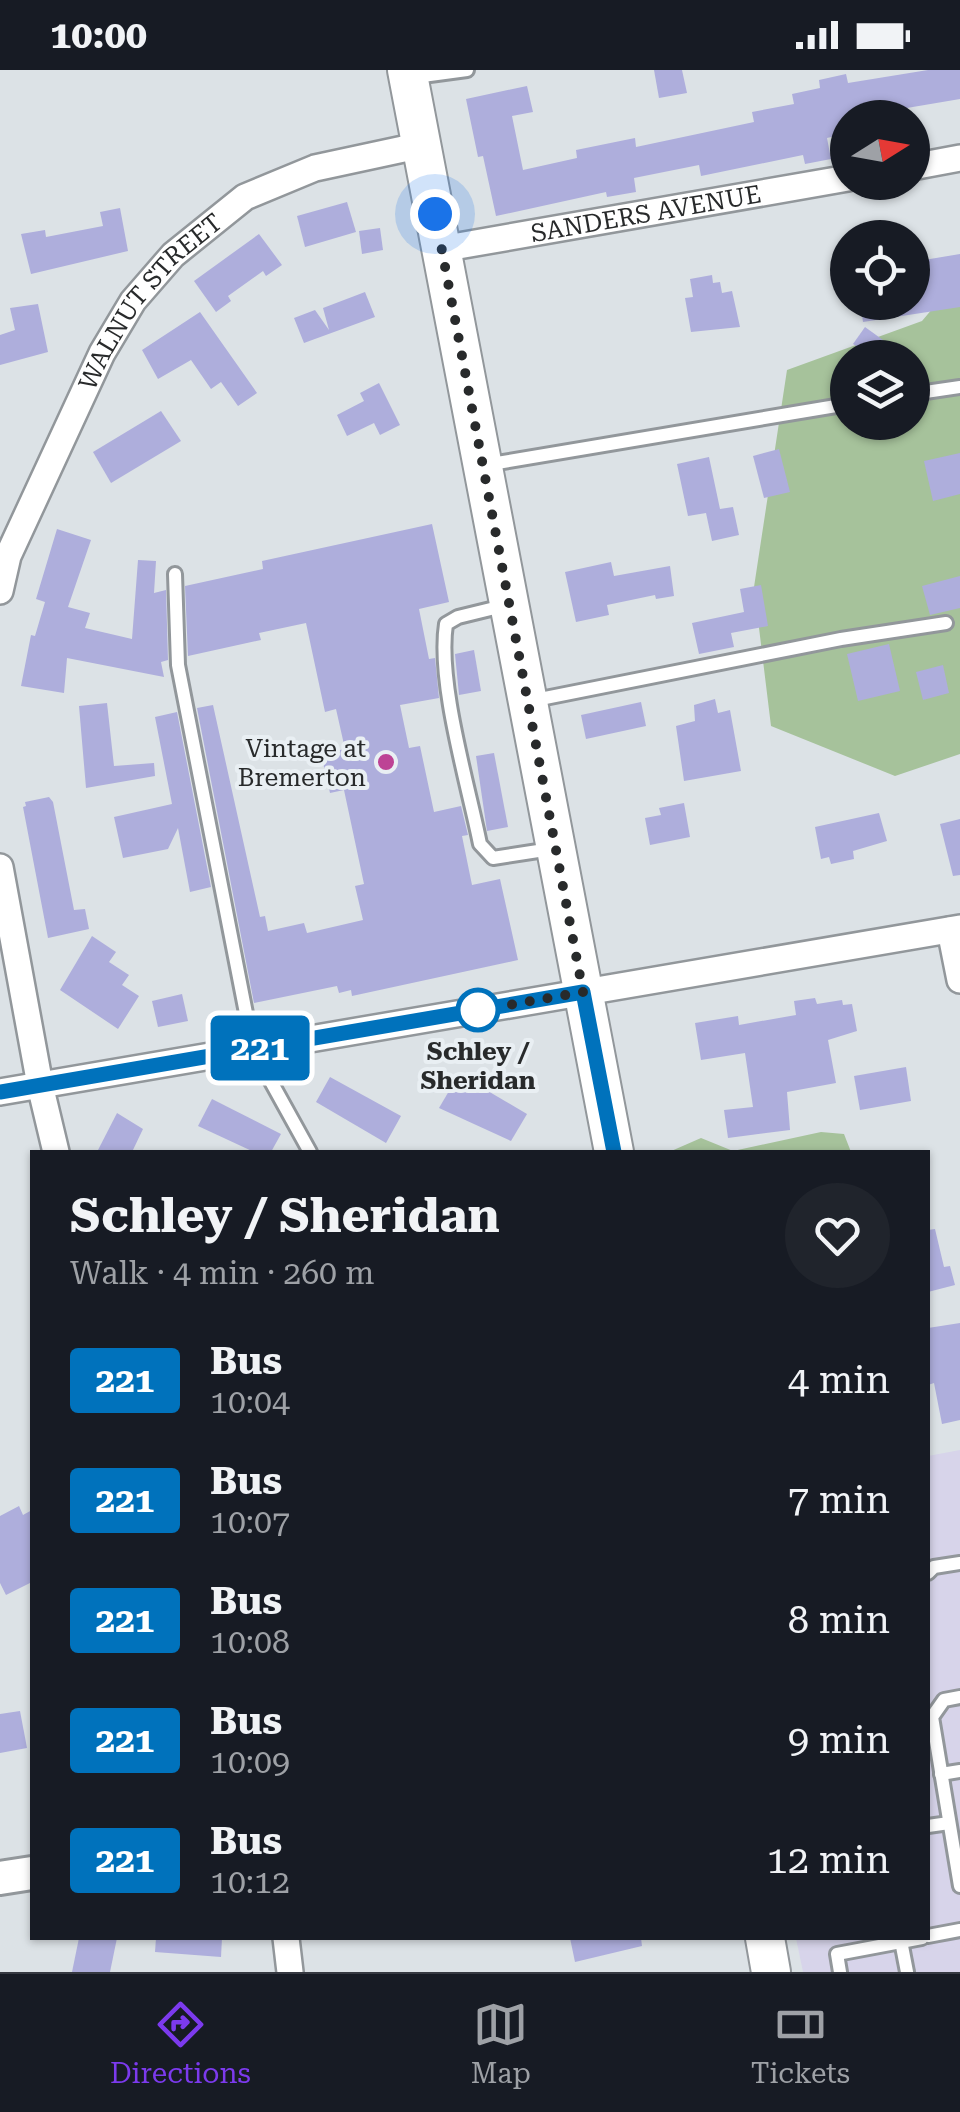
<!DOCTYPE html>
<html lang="en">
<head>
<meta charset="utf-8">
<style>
	:root { --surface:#171b24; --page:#20242c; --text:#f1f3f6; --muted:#9ea1a6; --line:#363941; --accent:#7c3aed }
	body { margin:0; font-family:"Roboto Serif",serif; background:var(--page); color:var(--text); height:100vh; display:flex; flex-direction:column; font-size:38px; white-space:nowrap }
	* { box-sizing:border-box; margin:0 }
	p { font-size:32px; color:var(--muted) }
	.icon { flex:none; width:55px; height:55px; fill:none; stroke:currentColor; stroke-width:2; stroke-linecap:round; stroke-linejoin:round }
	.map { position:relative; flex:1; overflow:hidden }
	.drawer { position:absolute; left:30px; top:1080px; width:900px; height:790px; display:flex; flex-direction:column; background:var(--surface); border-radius:0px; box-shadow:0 2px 8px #0004 }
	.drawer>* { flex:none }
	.badge { padding:0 20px; border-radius:8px; font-size:35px; line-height:65px }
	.needle { width:65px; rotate:79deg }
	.controls { position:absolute; left:830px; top:30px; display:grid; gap:20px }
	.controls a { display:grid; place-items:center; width:100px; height:100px; border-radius:50%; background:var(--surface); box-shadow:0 2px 8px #0004; font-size:50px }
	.you { position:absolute; width:50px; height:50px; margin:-25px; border:8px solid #fff; border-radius:50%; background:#1a73e8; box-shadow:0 0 0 15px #1a73e833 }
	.map>.badge { position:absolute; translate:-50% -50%; box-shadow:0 0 0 5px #fff }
	.round { display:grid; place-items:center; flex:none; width:105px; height:105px; border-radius:52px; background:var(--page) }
	.summary { display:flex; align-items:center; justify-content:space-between; height:170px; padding:0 40px }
	h1 { font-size:48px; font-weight:700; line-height:75px }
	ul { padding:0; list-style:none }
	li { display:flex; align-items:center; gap:30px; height:120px; padding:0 40px }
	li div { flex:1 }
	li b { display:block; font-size:38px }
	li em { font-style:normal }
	li .badge { min-width:110px; font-weight:700; text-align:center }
	.status { display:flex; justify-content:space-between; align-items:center; height:70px; padding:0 50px; background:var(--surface); direction:ltr }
	.status svg { height:28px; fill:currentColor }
	.dock { display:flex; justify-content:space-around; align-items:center; height:140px; border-top:2px solid var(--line); background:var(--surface); font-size:28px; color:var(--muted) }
	.dock a { display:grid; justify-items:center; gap:5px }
	.dock .active { color:var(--accent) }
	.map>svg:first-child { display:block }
</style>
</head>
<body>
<div class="status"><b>10:00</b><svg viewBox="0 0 49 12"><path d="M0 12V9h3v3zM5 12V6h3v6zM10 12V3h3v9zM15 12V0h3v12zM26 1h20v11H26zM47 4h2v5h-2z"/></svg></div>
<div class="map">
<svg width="960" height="1902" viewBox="0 0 960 1902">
	<rect width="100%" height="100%" fill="#dce2e6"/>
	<path fill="#d7d4ea" d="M960,1380V1902H803L796,1868H928V1386Z"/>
	<g fill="#a6c29b" fill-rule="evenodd">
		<path d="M960,206V684L895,706L771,656L754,517L787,300L922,251ZM848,288H912V352H848Z"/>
		<path d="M821,1062L844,1064L851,1082H669L701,1068L733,1081Z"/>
	</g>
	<g fill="#aeaedc">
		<path d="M654,0H682L687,23L659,28Z"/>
		<path d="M928,0H960V29L901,39L902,48H848V63L827,68L831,89L805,94L803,85L701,106L699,95L634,108L636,122L607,127L606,122L496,146L483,86L478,87L466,29L527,16L533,42L512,46L523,100L577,88L576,80L635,68L636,77L754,52L752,42L794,34L792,24L820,18L819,10L846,4L848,13Z"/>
		<path d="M347,132L356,162L305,177L297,146Z"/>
		<path d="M120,138L128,181L31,204L21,164L45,160L46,167L103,156L100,142Z"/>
		<path d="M380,158L383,180L362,184L359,161Z"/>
		<path d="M259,164L282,195L266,206L263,201L228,226L231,231L216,242L194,211Z"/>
		<path d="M960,184V237L863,252L860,232H912V192Z"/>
		<path d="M712,205L713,213L720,212L722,223L732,221L740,257L691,262L685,228L693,227L690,209Z"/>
		<path d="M365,222L375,247L304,273L294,248L315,240L329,260L323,238Z"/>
		<path d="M38,234L48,282L0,295V265L15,260L10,238Z"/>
		<path d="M200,242L257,323L238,336L221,312L211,319L191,290L158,309L142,280Z"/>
		<path d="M865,257L883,270L872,286L853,274Z"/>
		<path d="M379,313L400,355L380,365L374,353L347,366L337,345L364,331L360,323Z"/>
		<path d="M161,341L181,371L111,413L93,382Z"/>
		<path d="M779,379L790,422L764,428L753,386Z"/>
		<path d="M960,383V424L933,431L924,391Z"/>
		<path d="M709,387L720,439L733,437L739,465L712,471L706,443L688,446L677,394Z"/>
		<path d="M432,454L449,532L419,539L429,589L435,588L439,628L400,635L409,678L420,676L434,742L461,736L468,765L462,766L472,815L500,809L518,890L352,926L351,920L339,923L337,916L254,933L197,638L213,635L260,847L265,846L268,861L304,853L307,863L363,850L355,816L364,814L344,720L330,723L321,684L345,679L336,639L325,642L306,553L259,563L261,570L188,586L185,516L263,499L262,491Z"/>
		<path d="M57,459L91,470L68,537L90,543L85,558L132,569L138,490L156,491L154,523L166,520L168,590L161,592L164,607L67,588L64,623L21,616L31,565L35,566L45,532L36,529Z"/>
		<path d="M611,492L614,506L670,496L674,526L656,529L655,525L607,535L609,545L576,552L565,502Z"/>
		<path d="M960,506V538L930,545L922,516Z"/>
		<path d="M761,515L768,556L731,563L734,577L699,584L692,553L744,542L740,519Z"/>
		<path d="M889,574L900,621L858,631L847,584Z"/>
		<path d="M474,580L481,621L459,625L455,584Z"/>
		<path d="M943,595L949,623L923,630L916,602Z"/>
		<path d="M715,629L718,643L730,640L741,701L684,711L676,656L695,651L694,635Z"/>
		<path d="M641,632L646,656L586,669L581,645Z"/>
		<path d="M107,633L114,696L154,693L155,706L86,718L79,636Z"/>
		<path d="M177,642L211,817L190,822L178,758L168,779L123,788L114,747L172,734L155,647Z"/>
		<path d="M494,683L508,757L487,761L476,686Z"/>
		<path d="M49,727L53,732L74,840L85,839L89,859L48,868L23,737L26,736L25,732Z"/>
		<path d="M684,733L690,767L650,775L645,748L661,745L659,738Z"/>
		<path d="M879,743L887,771L853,781L854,789L831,794L829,787L821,789L815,757Z"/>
		<path d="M960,749V805L953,806L940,754Z"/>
		<path d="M92,866L116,882L109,892L129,905L122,915L139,926L118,959L60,920Z"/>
		<path d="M182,924L188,951L158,957L152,931Z"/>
		<path d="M815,928L817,934L842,930L843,935L852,934L857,961L828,970L836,1013L787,1022L790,1060L728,1068L724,1040L753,1037L745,983L701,990L695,953L738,946L739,955L796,945L794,931Z"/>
		<path d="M906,997L911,1031L860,1040L854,1006Z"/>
		<path d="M459,1004L527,1044L511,1071L439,1038Z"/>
		<path d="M330,1007L401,1046L386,1073L316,1032Z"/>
		<path d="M212,1029L281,1064L271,1082H254L198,1056Z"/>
		<path d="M117,1043L143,1059L132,1082H97Z"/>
		<path d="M935,1159L944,1197L950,1196L955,1215L928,1222V1160Z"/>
		<path d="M960,1253V1350L942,1354L934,1313L928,1315V1258Z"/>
		<path d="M19,1436L23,1445L32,1440V1512L6,1525L0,1513V1446Z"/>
		<path d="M20,1641L27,1678L0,1683V1644Z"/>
		<path d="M79,1868H117L110,1902H72Z"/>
		<path d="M156,1868H222L221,1887L155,1882Z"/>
		<path d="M570,1868H641L642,1876L575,1892Z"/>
	</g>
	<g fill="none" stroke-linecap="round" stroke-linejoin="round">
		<defs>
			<g id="service">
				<path d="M415,7L467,0"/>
				<path d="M912,324L960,317"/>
				<path d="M485,395L848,334"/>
				<path d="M175,504L178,595L253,979L310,1082"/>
				<path d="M507,535L458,547L446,554C437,612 468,714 480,774L493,788L551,779"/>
				<path d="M530,631L841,569L946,553"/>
				<path d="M928,1503L934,1497L960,1493"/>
				<path d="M960,1627L944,1630L932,1647L960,1816"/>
				<path d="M941,1704L960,1701"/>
				<path d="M928,1756L949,1753"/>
				<path d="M928,1866L960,1860"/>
				<path d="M901,1871L907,1902"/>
				<path d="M840,1902L837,1884L922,1868"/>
			</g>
			<g id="minor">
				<path d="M912,97L960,88"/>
				<path id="s1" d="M441,179L848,108"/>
				<path id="s2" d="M0,521L8,486L102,283L133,231L173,185L245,127L315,98L422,75"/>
				<path d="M0,797L40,1015L56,1082"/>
				<path d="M950,860L960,910"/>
				<path d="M0,1022L960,858"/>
				<path d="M286,1868L290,1902"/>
			</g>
			<path id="tertiary" d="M0,1808L32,1803"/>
			<g id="secondary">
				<path d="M407,0L614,1082"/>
				<path d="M765,1868L771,1902"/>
			</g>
		</defs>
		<use href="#service" stroke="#92979b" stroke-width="18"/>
		<use href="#minor" stroke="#92979b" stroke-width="30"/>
		<use href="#tertiary" stroke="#92979b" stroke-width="38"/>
		<use href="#secondary" stroke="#92979b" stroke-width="42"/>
		<use href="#service" stroke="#fff" stroke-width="12"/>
		<use href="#minor" stroke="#fff" stroke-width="25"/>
		<use href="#tertiary" stroke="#fff" stroke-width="32"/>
		<use href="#secondary" stroke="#fff" stroke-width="38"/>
	</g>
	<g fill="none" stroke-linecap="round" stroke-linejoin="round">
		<defs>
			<path id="line" d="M0,1022L583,922L614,1082"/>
		</defs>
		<use href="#line" stroke="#fff" stroke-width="22"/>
		<use href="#line" stroke="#0072bc" stroke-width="15"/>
		<path stroke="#282a2b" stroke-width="10" stroke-dasharray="0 18" d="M435,144L583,922L463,943L478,940"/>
	</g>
	<circle fill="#bd4395" stroke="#e9eff3" stroke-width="4" cx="386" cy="692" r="10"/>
	<circle fill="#fff" stroke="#0072bc" stroke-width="5" cx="478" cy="940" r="20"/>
	<g text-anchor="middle" stroke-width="8" stroke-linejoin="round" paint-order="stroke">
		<g font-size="25" fill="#282a2b" stroke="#e9eff3">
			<text dy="9" stroke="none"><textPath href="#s1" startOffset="208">SANDERS AVENUE</textPath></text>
			<text dy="9" stroke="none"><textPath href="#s2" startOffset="330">WALNUT STREET</textPath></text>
		</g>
		<g font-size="25" fill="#282a2b" stroke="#e9eff3" text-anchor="end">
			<text x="366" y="687">Vintage at<tspan x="366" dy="29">Bremerton</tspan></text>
		</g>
		<g font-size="25" font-weight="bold" fill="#282a2b" stroke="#e9eff3">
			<text x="478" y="990">Schley /<tspan x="478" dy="29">Sheridan</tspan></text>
		</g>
	</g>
</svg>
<div class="controls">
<a><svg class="needle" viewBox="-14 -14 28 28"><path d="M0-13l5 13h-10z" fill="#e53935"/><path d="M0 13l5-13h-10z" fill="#9ea1a6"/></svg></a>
<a><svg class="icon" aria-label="locate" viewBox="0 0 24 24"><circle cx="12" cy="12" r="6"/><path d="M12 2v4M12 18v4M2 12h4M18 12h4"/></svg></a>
<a><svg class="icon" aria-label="layers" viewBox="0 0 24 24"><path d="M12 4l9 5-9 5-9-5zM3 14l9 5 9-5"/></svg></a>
</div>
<div class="you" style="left:435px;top:144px"></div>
<b class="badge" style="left:260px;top:978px;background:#0072bc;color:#fff">221</b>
<section class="drawer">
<div class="summary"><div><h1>Schley / Sheridan</h1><p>Walk · 4 min · 260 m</p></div><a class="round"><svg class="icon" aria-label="heart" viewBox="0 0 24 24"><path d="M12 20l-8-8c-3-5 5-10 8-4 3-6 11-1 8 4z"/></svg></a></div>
<ul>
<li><span class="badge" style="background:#0072bc;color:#fff">221</span><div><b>Bus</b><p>10:04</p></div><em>4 min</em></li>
<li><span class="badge" style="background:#0072bc;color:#fff">221</span><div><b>Bus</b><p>10:07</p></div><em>7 min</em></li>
<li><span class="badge" style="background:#0072bc;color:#fff">221</span><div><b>Bus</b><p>10:08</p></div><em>8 min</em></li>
<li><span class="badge" style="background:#0072bc;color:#fff">221</span><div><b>Bus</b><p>10:09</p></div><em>9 min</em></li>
<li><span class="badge" style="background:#0072bc;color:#fff">221</span><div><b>Bus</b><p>10:12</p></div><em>12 min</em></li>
</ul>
</section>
</div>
<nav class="dock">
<a class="active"><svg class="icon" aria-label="directions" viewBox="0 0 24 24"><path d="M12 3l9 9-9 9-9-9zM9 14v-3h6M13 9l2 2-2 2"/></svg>Directions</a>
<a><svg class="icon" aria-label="map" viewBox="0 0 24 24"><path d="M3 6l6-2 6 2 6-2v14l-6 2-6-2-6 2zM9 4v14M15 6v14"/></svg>Map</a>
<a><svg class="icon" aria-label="tickets" viewBox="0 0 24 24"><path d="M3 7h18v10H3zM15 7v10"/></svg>Tickets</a>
</nav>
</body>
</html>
